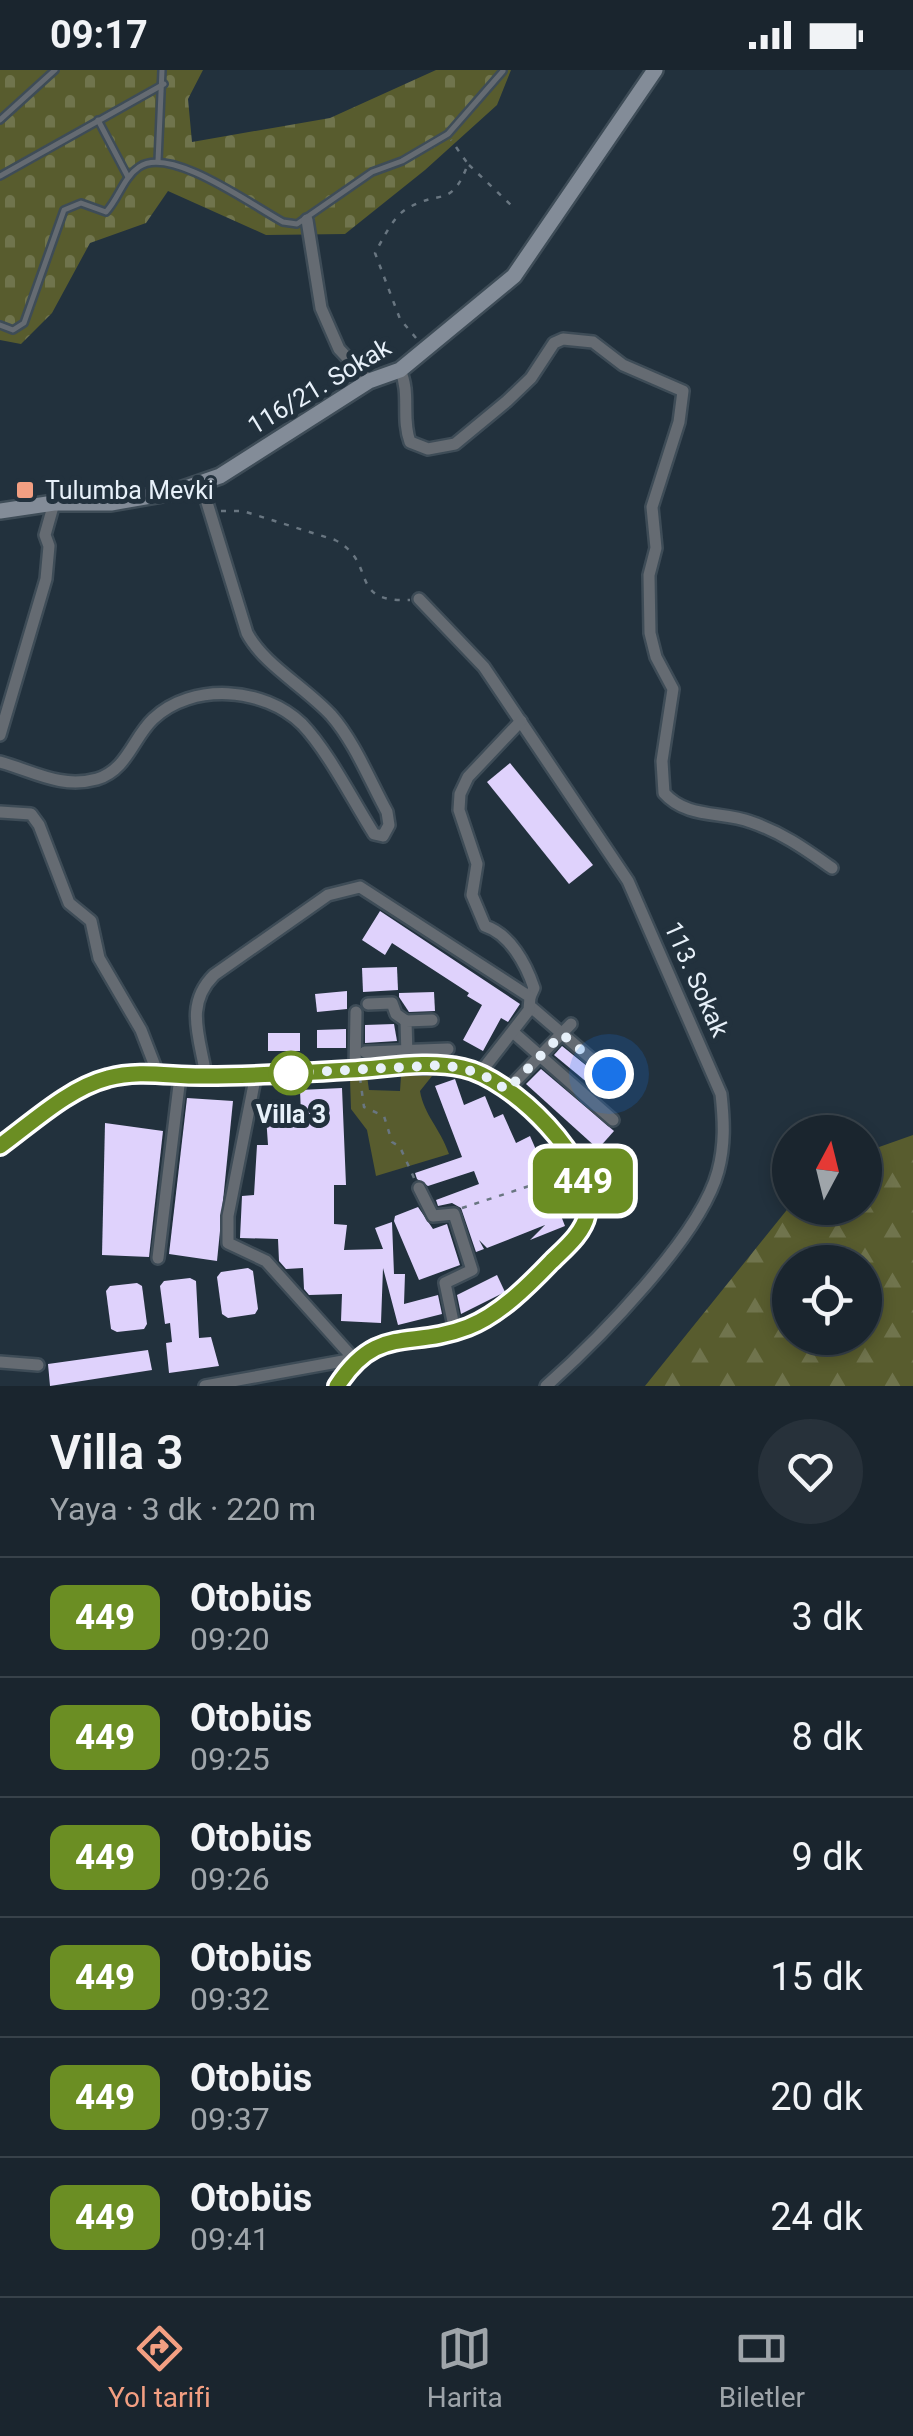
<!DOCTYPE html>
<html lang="tr">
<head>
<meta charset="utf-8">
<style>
	:root { --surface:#1a252e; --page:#27313a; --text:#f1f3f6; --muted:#9fa5aa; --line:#38424a; --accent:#f39f82 }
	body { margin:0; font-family:Roboto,sans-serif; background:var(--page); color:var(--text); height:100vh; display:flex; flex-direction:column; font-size:38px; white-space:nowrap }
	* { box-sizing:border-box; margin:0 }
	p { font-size:32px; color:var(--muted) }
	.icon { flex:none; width:55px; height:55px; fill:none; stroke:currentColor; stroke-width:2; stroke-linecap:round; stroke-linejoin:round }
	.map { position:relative; height:1316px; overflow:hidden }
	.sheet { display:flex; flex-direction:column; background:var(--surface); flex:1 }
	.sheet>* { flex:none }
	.badge { padding:0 20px; border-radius:15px; font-size:35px; line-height:65px }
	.needle { width:65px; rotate:7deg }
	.controls { position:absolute; left:772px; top:1045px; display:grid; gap:20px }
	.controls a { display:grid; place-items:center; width:110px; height:110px; border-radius:50%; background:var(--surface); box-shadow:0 5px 15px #0003,0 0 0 2px var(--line); font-size:50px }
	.you { position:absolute; width:50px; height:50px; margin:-25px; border:8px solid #fff; border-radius:50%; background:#1a73e8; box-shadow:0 0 0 15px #1a73e833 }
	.map>.badge { position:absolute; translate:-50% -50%; box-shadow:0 0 0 5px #fff }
	.round { display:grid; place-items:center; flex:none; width:105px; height:105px; border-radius:52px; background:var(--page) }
	.overview { display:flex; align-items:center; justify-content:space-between; height:170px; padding:0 50px }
	h1 { font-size:48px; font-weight:600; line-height:75px }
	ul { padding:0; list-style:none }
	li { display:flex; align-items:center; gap:30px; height:120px; padding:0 50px; border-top:2px solid var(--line) }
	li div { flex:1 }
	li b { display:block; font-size:38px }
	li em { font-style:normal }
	li .badge { min-width:110px; font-weight:700; text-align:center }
	.status { display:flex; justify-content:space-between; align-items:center; height:70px; padding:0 50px; background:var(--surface); direction:ltr }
	.status svg { height:28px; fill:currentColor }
	.tabs { display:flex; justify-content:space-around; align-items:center; height:140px; border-top:2px solid var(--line); background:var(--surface); font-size:28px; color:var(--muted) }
	.tabs a { display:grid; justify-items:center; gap:5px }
	.tabs .current { color:var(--accent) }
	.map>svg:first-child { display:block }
</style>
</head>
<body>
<div class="status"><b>09:17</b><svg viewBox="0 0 49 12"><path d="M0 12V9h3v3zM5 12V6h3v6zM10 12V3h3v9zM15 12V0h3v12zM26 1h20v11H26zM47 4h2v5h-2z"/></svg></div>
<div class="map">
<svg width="913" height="1316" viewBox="0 0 913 1316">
	<defs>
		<pattern id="forest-firs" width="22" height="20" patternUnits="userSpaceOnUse" patternTransform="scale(2.5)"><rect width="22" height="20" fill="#585c2e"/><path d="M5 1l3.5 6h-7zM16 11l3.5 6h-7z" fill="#70744d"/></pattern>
		<pattern id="cemetery-stones" width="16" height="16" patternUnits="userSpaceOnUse" patternTransform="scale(2.5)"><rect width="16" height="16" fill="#585c2e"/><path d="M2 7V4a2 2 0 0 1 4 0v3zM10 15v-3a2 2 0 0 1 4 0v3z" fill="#70744d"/></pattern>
	</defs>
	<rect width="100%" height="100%" fill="#22313d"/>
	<path fill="#585c2e" d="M367,1006L369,1020L400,1021L401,1006H432L420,1021C424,1045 440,1058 449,1084L376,1106L367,1060L351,1039L350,1009Z"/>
	<path fill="url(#forest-firs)" fill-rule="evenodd" d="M913,1065V1316H645L790,1136L865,1138V1082ZM790,1192H865V1268H790Z"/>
	<path fill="url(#cemetery-stones)" d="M0,0H203L188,29L192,72L330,48L436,0H511L497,35L425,100L345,164L266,165L168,121L146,153L90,173L52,243L21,274L0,270Z"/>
	<g fill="#dfd2fc">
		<path d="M510,693L593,795L569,814L487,712Z"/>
		<path d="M380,841L520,934L508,952L501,948L483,981L463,970L482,935L467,926L469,923L392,873L385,885L362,870Z"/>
		<path d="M397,897L398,920L363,922L362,898Z"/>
		<path d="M347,921V939L317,942L315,924Z"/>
		<path d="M434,922L435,941L409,942L399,927V923Z"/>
		<path d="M394,954L397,971L365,973V955Z"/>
		<path d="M346,959V978H317V960Z"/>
		<rect x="268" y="963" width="32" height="18"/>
		<path d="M562,976L613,1017L606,1028L554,985Z"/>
		<path d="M541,999L614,1061L598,1079L526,1014Z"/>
		<path d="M455,1009L464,1035L485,1026L494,1048L503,1044L516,1073L530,1066L541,1091L547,1089L556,1117L564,1114L571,1128L556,1133L565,1156L530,1170L545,1155L487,1178L479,1170L484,1179L476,1182L461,1138L452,1133L438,1136L436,1130L479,1114L474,1101L428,1116L417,1109L415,1103L462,1087L435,1016Z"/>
		<path d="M342,1018L346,1115H334V1154L347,1155L344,1180L383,1179L375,1158L392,1152L394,1204H405L404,1234L438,1225L442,1244L398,1255L383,1198L381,1253L341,1251L342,1224L309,1225L304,1219L303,1198L286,1199L279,1191L278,1169L240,1168L242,1126L254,1125L257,1075H268L266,1046L301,1044L300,1020Z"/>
		<path d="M187,1028L233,1031L217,1191L169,1184Z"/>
		<path d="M105,1053L163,1061L149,1187L102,1185Z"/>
		<path d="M418,1137L433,1159L447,1154L460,1195L419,1210L394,1151L395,1146Z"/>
		<path d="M248,1198L253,1201L258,1239L255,1244L228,1248L222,1244L217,1207L221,1202Z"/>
		<path d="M497,1205L505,1222L461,1244L457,1225Z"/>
		<path d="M190,1208L196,1211L199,1268L211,1267L219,1296L169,1303L166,1273L172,1272L170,1253L165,1254L160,1216L164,1211Z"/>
		<path d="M137,1213L142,1216L147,1254L144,1259L117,1262L111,1259L106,1221L110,1216Z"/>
		<path d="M148,1280L152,1300L50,1316L48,1294Z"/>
	</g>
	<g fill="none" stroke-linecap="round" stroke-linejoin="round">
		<defs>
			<g id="lane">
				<path d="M0,50L55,0"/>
				<path d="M98,50L128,107"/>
				<path d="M158,91L162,0"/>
				<path d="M0,106L164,14"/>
				<path d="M0,255L13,260L24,253L64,140L81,133L106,142C119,128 123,108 139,97C170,75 253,136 283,152L297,154L372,102L402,91L448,64L503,1"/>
			</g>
			<g id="street">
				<path d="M307,150L321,238L339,279L369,311"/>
				<path d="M400,300C411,323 401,348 410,372L428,379L455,374L507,331L531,308L554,273L563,269L593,272L623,295L683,321L679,352L652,437L656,478L649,505L650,563L656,587L673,619L662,691L664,723C687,749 722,741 751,752C783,763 805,779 832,798"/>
				<path d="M419,529L484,597L628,811L721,1024C724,1051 725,1075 718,1101C701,1166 597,1271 546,1316"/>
				<path d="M521,651L468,707L460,724L459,740L477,794L472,825L485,856C510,864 526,894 534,918L530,927"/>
				<path d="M0,665L46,509L49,476L45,465L54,433"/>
				<path d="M0,692C33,701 61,719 97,709C127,700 133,668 153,649C192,612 264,617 302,654C328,681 353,731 374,764L383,766L389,755L387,742C370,711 354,671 331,645C305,617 263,594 247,563L201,413"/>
				<path d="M0,742L31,744L39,755L69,833L91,851L99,888L141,960L158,1004"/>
				<path d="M368,934L392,933L396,944L406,951"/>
				<path d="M531,937L609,1004"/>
				<path d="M514,963L613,1050"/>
				<path d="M365,982L448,979"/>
				<path d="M407,986L406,951L432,950"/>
				<path d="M355,1000L356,942"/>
				<path d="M256,1004L228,1146V1173L266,1191L354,1289"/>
				<path d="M206,1006C200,967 184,935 214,905L328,825L360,817L530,927L529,940L480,1003"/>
				<path d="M507,1020L571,954"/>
				<path d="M0,1076L75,1022L112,1006H206L426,995L480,1003L518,1030L575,1089L588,1132L587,1147L576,1166L529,1216L489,1246L455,1261L375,1275L354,1289L205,1316"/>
				<path d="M419,1118L433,1146L454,1144L472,1200L445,1213L455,1261"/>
				<path d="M158,1188L180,1007"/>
				<path d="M0,1292L38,1295"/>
				<path d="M337,1316L354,1289"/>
			</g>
			<path id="secondary" d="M0,441L54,433H111L174,422L220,406L369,311L400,300L514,206L655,0"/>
		</defs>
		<use href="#lane" stroke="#3e4c57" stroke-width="10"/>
		<use href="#street" stroke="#3e4c57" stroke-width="16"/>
		<use href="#secondary" stroke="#3e4c57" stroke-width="20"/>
		<g stroke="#697681" stroke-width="2.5" stroke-dasharray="5 8" stroke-linecap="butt">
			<path d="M469,95L512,136"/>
			<path d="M416,268L400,249L375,183C383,169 393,146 408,138C441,119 451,139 468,94L451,70"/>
			<path d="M221,441H243L335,470C379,493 346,533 410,530"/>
			<path d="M360,1008L364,1037L384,1046L392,1072L400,1077L414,1108"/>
			<path d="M462,1138L569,1103"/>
		</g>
		<use href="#lane" stroke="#656b72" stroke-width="5"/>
		<use href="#street" stroke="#656b72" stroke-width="11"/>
		<use href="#secondary" stroke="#838c98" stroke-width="15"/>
	</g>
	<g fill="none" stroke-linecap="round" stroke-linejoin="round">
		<defs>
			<path id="line" d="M0,1076C33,1052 69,1018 108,1008C140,999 174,1007 206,1006C254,1006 302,1003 350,1000C388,998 426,990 463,998C511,1008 599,1092 587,1145C583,1164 564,1179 551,1192C528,1216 499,1245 468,1257C409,1280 378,1253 337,1316"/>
		</defs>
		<use href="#line" stroke="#fff" stroke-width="22"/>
		<use href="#line" stroke="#6b8e23" stroke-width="15"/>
		<path stroke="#e7f0f9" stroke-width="10" stroke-dasharray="0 18" d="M291,1003L445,995L480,1003L507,1020L562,964L609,1004"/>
	</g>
	<rect fill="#f39f82" stroke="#22313d" stroke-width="4" x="15" y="410" width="20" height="20" rx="5"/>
	<circle fill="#fff" stroke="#6b8e23" stroke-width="5" cx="291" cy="1003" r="20"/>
	<g text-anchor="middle" stroke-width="10" stroke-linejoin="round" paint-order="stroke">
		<g font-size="25" fill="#e7f0f9" stroke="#22313d">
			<text transform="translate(319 316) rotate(-31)" y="9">116/21. Sokak</text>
			<text transform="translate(697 909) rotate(66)" y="9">113. Sokak</text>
		</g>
		<g font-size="25" fill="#e7f0f9" stroke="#22313d" text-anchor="start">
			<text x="45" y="429">Tulumba Mevki</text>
		</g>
		<g font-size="25" font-weight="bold" fill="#e7f0f9" stroke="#22313d">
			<text x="291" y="1053">Villa 3</text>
		</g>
	</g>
</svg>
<div class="controls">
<a><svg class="needle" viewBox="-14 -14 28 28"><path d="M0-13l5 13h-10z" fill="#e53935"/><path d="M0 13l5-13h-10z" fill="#9fa5aa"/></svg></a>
<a><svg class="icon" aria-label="locate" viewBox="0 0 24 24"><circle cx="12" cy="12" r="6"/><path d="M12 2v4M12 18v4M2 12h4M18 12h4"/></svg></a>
</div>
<div class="you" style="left:609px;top:1004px"></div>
<b class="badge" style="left:583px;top:1111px;background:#6b8e23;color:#fff">449</b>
</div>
<section class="sheet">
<div class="overview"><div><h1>Villa 3</h1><p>Yaya · 3 dk · 220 m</p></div><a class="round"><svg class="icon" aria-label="heart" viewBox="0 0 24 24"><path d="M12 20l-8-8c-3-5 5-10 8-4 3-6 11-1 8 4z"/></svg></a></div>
<ul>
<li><span class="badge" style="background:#6b8e23;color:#fff">449</span><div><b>Otobüs</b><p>09:20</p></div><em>3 dk</em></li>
<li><span class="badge" style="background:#6b8e23;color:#fff">449</span><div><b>Otobüs</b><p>09:25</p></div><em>8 dk</em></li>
<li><span class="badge" style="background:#6b8e23;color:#fff">449</span><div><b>Otobüs</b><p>09:26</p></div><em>9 dk</em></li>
<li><span class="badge" style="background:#6b8e23;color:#fff">449</span><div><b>Otobüs</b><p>09:32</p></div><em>15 dk</em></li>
<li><span class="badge" style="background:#6b8e23;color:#fff">449</span><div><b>Otobüs</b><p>09:37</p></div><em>20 dk</em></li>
<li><span class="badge" style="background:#6b8e23;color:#fff">449</span><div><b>Otobüs</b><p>09:41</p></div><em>24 dk</em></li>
</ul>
</section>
<nav class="tabs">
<a class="current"><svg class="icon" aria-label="directions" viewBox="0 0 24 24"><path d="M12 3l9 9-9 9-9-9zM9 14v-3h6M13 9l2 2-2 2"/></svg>Yol tarifi</a>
<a><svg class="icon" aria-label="map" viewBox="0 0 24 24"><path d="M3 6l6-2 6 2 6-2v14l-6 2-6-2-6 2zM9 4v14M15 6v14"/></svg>Harita</a>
<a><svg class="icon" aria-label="tickets" viewBox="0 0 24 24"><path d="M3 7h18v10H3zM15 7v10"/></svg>Biletler</a>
</nav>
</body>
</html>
